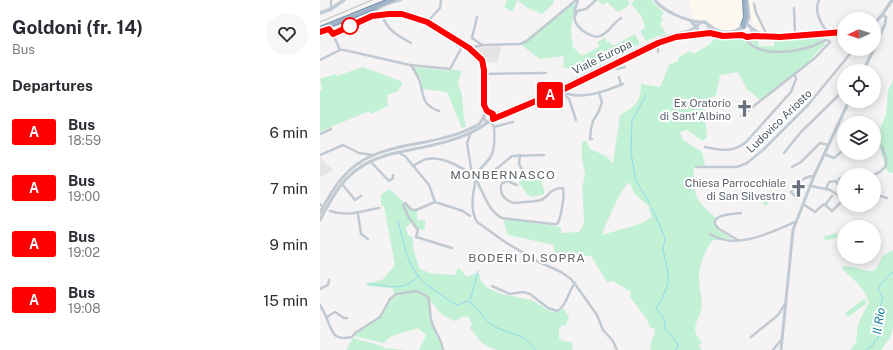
<!DOCTYPE html>
<html lang="en">
<head>
<meta charset="utf-8">
<style>
	:root { --surface:#fff; --page:#f7f7f7; --text:#2b2b33; --muted:#7c7c81 }
	body { margin:0; font-family:"Public Sans",sans-serif; background:var(--page); color:var(--text); height:100vh; display:flex; flex-direction:column; font-size:15px; white-space:nowrap }
	* { box-sizing:border-box; margin:0 }
	p { font-size:13px; color:var(--muted) }
	.icon { flex:none; width:22px; height:22px; fill:none; stroke:currentColor; stroke-width:2; stroke-linecap:round; stroke-linejoin:round }
	.map { position:relative; flex:1; overflow:hidden }
	.side { display:flex; flex-direction:column; background:var(--surface); width:320px }
	.side>* { flex:none }
	.badge { padding:0 8px; border-radius:3px; font-size:14px; line-height:26px }
	.needle { width:26px; rotate:266deg }
	.fabs { position:absolute; left:517px; top:12px; display:grid; gap:8px }
	.fabs a { display:grid; place-items:center; width:44px; height:44px; border-radius:50%; background:var(--surface); box-shadow:0 2px 10px #0003; font-size:20px }
	.map>.badge { position:absolute; translate:-50% -50%; box-shadow:0 0 0 2px #fff }
	h2 { padding:0 12px; font-size:15px; line-height:36px }
	.round { display:grid; place-items:center; flex:none; width:42px; height:42px; border-radius:21px; background:var(--page) }
	.overview { display:flex; align-items:center; justify-content:space-between; height:68px; padding:0 12px }
	h1 { font-size:19px; font-weight:700; line-height:30px }
	ul { padding:0; list-style:none }
	li { display:flex; align-items:center; gap:12px; height:56px; padding:0 12px }
	li div { flex:1 }
	li b { display:block; font-size:15px }
	li em { font-style:normal }
	li .badge { min-width:44px; font-weight:700; text-align:center }
	main { display:flex; flex:1; min-height:0 }
	.map>svg:first-child { display:block }
</style>
</head>
<body>
<main>
<section class="side">
<div class="overview"><div><h1>Goldoni (fr. 14)</h1><p>Bus</p></div><a class="round"><svg class="icon" aria-label="heart" viewBox="0 0 24 24"><path d="M12 20l-8-8c-3-5 5-10 8-4 3-6 11-1 8 4z"/></svg></a></div>
<h2>Departures</h2>
<ul>
<li><span class="badge" style="background:#f00;color:#fff">A</span><div><b>Bus</b><p>18:59</p></div><em>6 min</em></li>
<li><span class="badge" style="background:#f00;color:#fff">A</span><div><b>Bus</b><p>19:00</p></div><em>7 min</em></li>
<li><span class="badge" style="background:#f00;color:#fff">A</span><div><b>Bus</b><p>19:02</p></div><em>9 min</em></li>
<li><span class="badge" style="background:#f00;color:#fff">A</span><div><b>Bus</b><p>19:08</p></div><em>15 min</em></li>
</ul>
</section>
<div class="map">
<svg width="573" height="350" viewBox="0 0 573 350">
	<rect width="100%" height="100%" fill="#f5f3f3"/>
	<path fill="#fdf9ef" d="M369,0H432L435,11L447,33H443L439,31L429,17L416,29L411,31L400,30L391,26L386,20L374,18Z"/>
	<g fill="#e6e4e5">
		<path d="M182,46L177,63L168,62L160,57L153,49L154,48Z"/>
		<path d="M0,157L13,170L2,177L0,175Z"/>
	</g>
	<g fill="#c3f1d5" fill-rule="evenodd">
		<path d="M187,0H233L234,3L222,14L208,8L197,0L193,12L184,7Z"/>
		<path d="M279,0H307L310,3L306,8L298,12L287,2L283,5L278,1Z"/>
		<path d="M315,0H331L344,13L341,16L343,19L340,24L346,33L326,41L320,31L325,28L322,17L311,4Z"/>
		<path d="M255,1L251,30L253,47L262,56L279,47L277,42L285,38L287,42H289L293,46L315,34L320,44L270,68L268,65L254,70L243,67L244,56L220,59L200,44Z"/>
		<path d="M507,37L504,45L486,64L440,100L427,89L418,72L400,75L396,96L385,100L384,107L387,137L383,141L367,130L360,132L363,140L382,152L385,166L374,167C372,193 375,200 396,218V228L399,231L412,238L394,240L391,242C384,253 378,267 379,280C379,288 382,297 382,305C381,320 367,327 382,342L379,346L382,350H331C329,340 335,337 335,329L330,327L326,318L310,297L311,292L293,281L287,282L271,256L234,253V245L188,235L183,218L241,227V233L259,232L263,226L264,221L263,198L262,189L265,174L262,158V142L264,141H266L270,149L286,156L292,163H293L300,116C315,105 321,104 321,84L340,87L349,65L358,61L359,57L370,51L374,54L390,44L395,38L438,39L439,46H454V39ZM310,182C313,195 319,198 329,206V211L332,217L320,224L282,235C286,224 301,187 310,182Z"/>
		<path d="M43,67L83,82L78,91L67,95L68,106L51,114L50,111L15,125L0,132V90H2L0,79L16,74L17,76Z"/>
		<path d="M93,67L130,71L131,69L142,71L138,82L142,96L144,119L146,126L142,128L127,92L102,89L101,79Z"/>
		<path d="M573,80V173H570L566,169L559,145L558,135L566,114L568,91Z"/>
		<path d="M218,170L224,190V194L212,197L208,195L199,183L201,173Z"/>
		<path d="M69,189L83,201L82,203C89,206 87,211 97,210V220H105V230L98,229L92,221L86,228L88,235L92,237L94,252L100,269L110,273L133,275H136L137,269L139,268L146,276C151,277 154,272 159,274C160,276 160,280 162,282C170,295 197,296 210,300C219,302 226,312 235,312C238,311 241,309 244,309L249,317L246,325L241,326L239,330V338L242,341L251,342L253,347L252,350H177C162,346 160,340 150,328L152,324L148,316L142,317L135,321C119,315 119,310 108,298C110,306 108,313 111,320C113,331 121,339 122,350H99L106,335L98,328C88,332 69,334 64,343L34,336V335L60,318L75,294L72,288L46,286L47,283L62,280L75,265L64,206H61V195Z"/>
		<path d="M452,190L457,194L446,206L441,201Z"/>
		<path d="M517,233L518,237L505,241L504,236Z"/>
		<path d="M573,250V327L570,338L561,350H530L536,343L538,324L549,302C544,288 534,279 523,270L522,267L524,266C532,266 547,272 553,271C558,269 559,261 562,257C565,254 569,252 573,250Z"/>
		<path d="M544,299L547,303L528,317L525,313Z"/>
		<path d="M33,338L62,346L64,348L85,350H26Z"/>
	</g>
	<g fill="none" stroke-linecap="round" stroke-linejoin="round">
		<g stroke="#90daee" stroke-width="1">
			<path d="M326,95L312,121L311,153L316,181L330,204"/>
			<path d="M332,208L345,238L343,249L348,273V284L345,291L342,299L336,308C342,317 346,317 345,329L358,344V348L355,350"/>
			<path d="M78,221C83,239 86,262 99,277C106,286 124,296 133,303L138,305L147,301C156,304 163,319 172,325C187,334 206,333 215,350"/>
			<path d="M49,284C69,285 84,293 98,276"/>
			<path d="M150,301L158,271"/>
			<path d="M547,350L548,348L552,346L555,341L558,339L561,326V305L563,298L558,289C559,286 570,273 573,272"/>
		</g>
		<defs>
			<g id="trunk">
				<path d="M423,26L426,17L425,0"/>
				<path d="M0,29L72,0"/>
			</g>
		</defs>
		<use href="#trunk" stroke="#7690ad" stroke-width="6"/>
		<g stroke="#c1cad2" stroke-width="2.5">
			<path d="M258,0C252,16 252,25 268,34C272,36 276,38 280,36C288,34 293,23 301,18"/>
			<path d="M499,0C494,10 500,24 508,32"/>
			<path d="M434,4L436,13L447,35"/>
			<path d="M474,8L475,34"/>
			<path d="M11,9V0"/>
			<path d="M62,15C67,30 78,36 91,43"/>
			<path d="M52,16C58,5 71,3 81,0"/>
			<path d="M255,16L257,11L266,9L276,0"/>
			<path d="M157,17L152,38L162,45"/>
			<path d="M107,22L120,8L121,0"/>
			<path d="M0,32L8,29L11,30L20,50"/>
			<path d="M13,34L52,16L69,14H82L93,17L107,22L149,48L162,60L164,70V114"/>
			<path d="M149,48L164,45L200,44L207,41L256,0"/>
			<path d="M338,52V43"/>
			<path d="M0,60L20,50H24L90,65L130,69L143,45"/>
			<path d="M91,65C94,70 98,76 100,82C104,97 102,105 119,111"/>
			<path d="M293,66L296,69L305,67"/>
			<path d="M164,74L226,73"/>
			<path d="M299,77L301,85"/>
			<path d="M240,91C261,101 283,92 303,84"/>
			<path d="M242,93L249,99L256,120"/>
			<path d="M164,105L168,112"/>
			<path d="M421,116L495,58L510,42L507,40C502,41 498,44 493,46C475,52 434,59 424,36"/>
			<path d="M171,121L174,127L193,122"/>
			<path d="M151,132L147,143L152,174"/>
			<path d="M0,134L11,129"/>
			<path d="M272,139H270L271,129L273,121L279,111L282,102L279,93"/>
			<path d="M385,147C401,150 413,153 426,142L471,92L476,79L475,75"/>
			<path d="M77,152L85,156L109,185L115,202L143,211L150,216"/>
			<path d="M464,153L481,132L524,90"/>
			<path d="M504,154L514,158L521,152"/>
			<path d="M0,155L23,145L39,153L53,155"/>
			<path d="M200,155L199,164L202,169"/>
			<path d="M50,161L69,181L73,178V175"/>
			<path d="M93,166C97,164 102,160 107,159C122,156 142,167 154,176C157,183 153,189 153,196C152,204 153,215 157,222L185,242L219,262L241,272L251,279L260,291L277,315L283,330L293,341L297,350"/>
			<path d="M376,167H417L427,163L443,150L488,105L534,49"/>
			<path d="M472,167L481,162L500,143L509,145"/>
			<path d="M154,175C173,157 176,154 174,127"/>
			<path d="M528,175L538,174L542,175"/>
			<path d="M553,175L560,172L566,166V159L562,147"/>
			<path d="M154,176L175,170L192,156L224,155"/>
			<path d="M155,178C164,192 167,210 182,218L232,224H237L238,223C241,216 245,195 243,188C229,188 228,198 221,200C212,202 203,202 194,203C185,201 178,193 182,183L187,181L197,185"/>
			<path d="M22,184L35,200L41,196"/>
			<path d="M491,186L510,190L524,199"/>
			<path d="M506,189L509,182L516,181L519,186V179L524,177"/>
			<path d="M554,194L567,198"/>
			<path d="M477,198L471,192C477,183 484,176 494,176"/>
			<path d="M115,202L96,210H92L85,203L83,205L89,218L98,230L96,237L132,248"/>
			<path d="M0,204L1,205"/>
			<path d="M483,204L495,212L504,204L512,211L524,199"/>
			<path d="M505,205L512,196"/>
			<path d="M10,211C29,217 41,211 59,208"/>
			<path d="M38,214L41,234L48,239"/>
			<path d="M390,234C415,251 452,232 475,222"/>
			<path d="M418,240L399,229C384,215 413,214 421,213"/>
			<path d="M172,286L190,294L203,292L210,294L228,308L237,311C247,306 248,291 255,283"/>
			<path d="M0,289L8,285L9,280"/>
			<path d="M0,305C3,310 5,314 7,319C13,334 14,341 32,337L35,333L60,317L70,299L76,294L97,291L108,297C111,306 109,314 112,323C115,332 122,340 123,350"/>
			<path d="M7,317L15,312L24,318H27"/>
			<path d="M431,337L458,315L465,304"/>
			<path d="M453,350L461,340"/>
		</g>
		<g stroke="#c1cad2" stroke-width="3">
			<path d="M335,0C343,11 366,21 380,22"/>
			<path d="M554,48L565,24L566,17L562,15"/>
			<path d="M543,71L554,49"/>
			<circle cx="169" cy="117" r="5"/>
			<path d="M173,114L182,112L224,95L343,37L369,31L376,27L371,21"/>
			<path d="M173,119L240,91L344,41L356,37L381,34"/>
			<path d="M0,213C11,192 22,173 42,161C71,143 113,145 145,131C149,129 155,127 159,124C161,122 163,119 164,116"/>
			<path d="M0,220C17,187 30,166 67,155C99,147 142,143 168,122"/>
			<path d="M461,350L473,230L494,176L529,101"/>
		</g>
		<g stroke="#c1cbd6" stroke-width="3.5">
			<path d="M0,13L11,9L24,0"/>
			<circle cx="383" cy="28" r="6"/>
			<path d="M426,24L429,18L427,0"/>
			<path d="M554,24L562,15L572,0"/>
			<circle cx="426" cy="31" r="6"/>
			<path d="M390,26C398,33 412,35 421,28"/>
			<path d="M432,29L439,33L450,35L524,32"/>
			<path d="M386,34L392,33L407,36L422,35"/>
			<path d="M430,36L448,37"/>
		</g>
		<use href="#trunk" stroke="#9fb4c9" stroke-width="4"/>
		<path stroke="#b5b8bd" stroke-width="1" d="M0,22L52,0"/>
	</g>
	<g fill="none" stroke-linecap="round" stroke-linejoin="round">
		<defs>
			<path id="line" d="M0,32L9,29L13,34L52,16L69,14H82L107,22L149,48L162,60L164,70V105L167,111L173,114V119L240,91L338,43L356,37L390,33L403,36L422,35L427,37L434,36L460,37L524,32"/>
		</defs>
		<use href="#line" stroke="#fff" stroke-width="9"/>
		<use href="#line" stroke="#f00" stroke-width="6"/>
	</g>
	<defs>
		<symbol id="church-bare" viewBox="-9 -9 18 18"><path d="M-1.2-6h2.4v3.5h3.3v2.4h-3.3V6h-2.4V-.1h-3.3v-2.4h3.3Z" fill="#6b7280" stroke="#fff" stroke-width="2.5" paint-order="stroke"/></symbol>
	</defs>
	<g fill-rule="evenodd">
		<use href="#church-bare" x="412" y="96" width="25" height="25"/>
		<use href="#church-bare" x="466" y="176" width="25" height="25"/>
	</g>
	<circle fill="#fff" stroke="#f00" stroke-width="2" cx="30" cy="26" r="8"/>
	<g text-anchor="middle" stroke-width="4" stroke-linejoin="round" paint-order="stroke">
		<g font-size="11" fill="#4a5661" stroke="#fff">
			<text transform="translate(282 57) rotate(-26)" y="4">Viale Europa</text>
			<text transform="translate(459 121) rotate(-44)" y="4">Ludovico Ariosto</text>
		</g>
		<g font-size="11" fill="#5b616d" stroke="#fff" text-anchor="end">
			<text x="411" y="107">Ex Oratorio<tspan x="411" dy="13">di Sant'Albino</tspan></text>
			<text x="466" y="187">Chiesa Parrocchiale<tspan x="466" dy="13">di San Silvestro</tspan></text>
		</g>
		<g font-size="12" letter-spacing="1" fill="#5f6368" stroke="#fff">
			<text x="183" y="179">MONBERNASCO</text>
			<text x="207" y="262">BODERI DI SOPRA</text>
		</g>
		<g font-size="12" font-style="italic" fill="#0c7c9b" stroke="#fff">
			<text transform="translate(559 321) rotate(-81)" y="4">Il Rio</text>
		</g>
	</g>
</svg>
<div class="fabs">
<a><svg class="needle" viewBox="-14 -14 28 28"><path d="M0-13l5 13h-10z" fill="#e53935"/><path d="M0 13l5-13h-10z" fill="#7c7c81"/></svg></a>
<a><svg class="icon" aria-label="locate" viewBox="0 0 24 24"><circle cx="12" cy="12" r="6"/><path d="M12 2v4M12 18v4M2 12h4M18 12h4"/></svg></a>
<a><svg class="icon" aria-label="layers" viewBox="0 0 24 24"><path d="M12 4l9 5-9 5-9-5zM3 14l9 5 9-5"/></svg></a>
<a>+</a>
<a>−</a>
</div>
<b class="badge" style="left:230px;top:95px;background:#f00;color:#fff">A</b>
</div>
</main>
</body>
</html>
